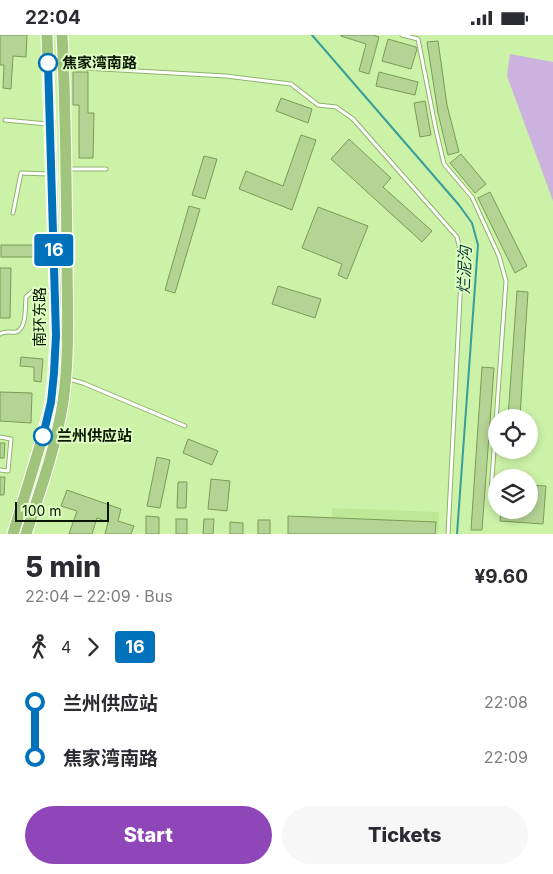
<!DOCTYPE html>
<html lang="en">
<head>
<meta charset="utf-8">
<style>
	:root { --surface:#fff; --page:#f7f7f7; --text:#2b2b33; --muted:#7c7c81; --accent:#8e46b9 }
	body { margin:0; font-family:Inter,"Noto Sans SC",sans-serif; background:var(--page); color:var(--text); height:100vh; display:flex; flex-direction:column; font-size:19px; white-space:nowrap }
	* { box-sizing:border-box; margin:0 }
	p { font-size:16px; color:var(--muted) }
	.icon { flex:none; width:28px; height:28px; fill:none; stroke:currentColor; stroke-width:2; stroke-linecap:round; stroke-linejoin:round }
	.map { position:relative; height:499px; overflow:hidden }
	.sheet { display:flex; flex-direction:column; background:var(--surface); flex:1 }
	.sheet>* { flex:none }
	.badge { padding:0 10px; border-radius:4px; font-size:18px; line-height:32px }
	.buttons { position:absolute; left:488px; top:374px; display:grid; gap:10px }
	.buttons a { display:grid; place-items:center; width:50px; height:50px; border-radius:50%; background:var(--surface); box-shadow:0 2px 8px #0003; font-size:25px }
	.scale { position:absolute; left:15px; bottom:12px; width:94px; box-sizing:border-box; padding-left:5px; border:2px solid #0b1800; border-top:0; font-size:14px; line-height:18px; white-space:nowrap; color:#0b1800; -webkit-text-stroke:4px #defdc1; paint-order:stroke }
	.map>.badge { position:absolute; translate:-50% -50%; box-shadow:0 0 0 2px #fff }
	.legs { display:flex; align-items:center; gap:8px; height:55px; padding:0 25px; font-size:16px }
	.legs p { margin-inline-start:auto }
	.summary { display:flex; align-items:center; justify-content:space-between; height:85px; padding:0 25px }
	h1 { font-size:28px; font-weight:800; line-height:38px }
	.cta { display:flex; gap:10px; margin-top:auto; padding:10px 25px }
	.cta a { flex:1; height:58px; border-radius:30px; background:var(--accent); color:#fff; font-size:20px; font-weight:800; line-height:58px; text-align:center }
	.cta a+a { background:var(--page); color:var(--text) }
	ul { padding:0 25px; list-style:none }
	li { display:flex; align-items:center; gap:18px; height:55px; font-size:19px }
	li i { display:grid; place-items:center; width:8px; height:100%; margin:0 6px; background:currentColor }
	li i::after { content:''; width:12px; height:12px; margin:-6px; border:4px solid; border-radius:50%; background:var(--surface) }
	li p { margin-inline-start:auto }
	li:first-child i { background:linear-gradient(#0000 50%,currentColor 0) }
	li:last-child i { background:linear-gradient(currentColor 50%,#0000 0) }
	.status { display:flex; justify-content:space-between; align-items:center; height:35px; padding:0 25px; background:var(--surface); direction:ltr }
	.status svg { height:14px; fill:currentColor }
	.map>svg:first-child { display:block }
</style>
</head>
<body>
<div class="status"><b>22:04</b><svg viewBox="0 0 49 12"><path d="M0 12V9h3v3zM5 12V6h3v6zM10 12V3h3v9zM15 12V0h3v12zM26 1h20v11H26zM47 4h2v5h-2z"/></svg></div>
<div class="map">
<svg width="553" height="499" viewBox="0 0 553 499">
	<rect width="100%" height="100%" fill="#ccf2a8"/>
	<path fill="#bee896" d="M332,473L439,477L438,499H331Z"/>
	<path fill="#cbb2df" d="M510,19L553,27V166L507,41Z"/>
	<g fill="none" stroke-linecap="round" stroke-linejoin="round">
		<path stroke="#389e99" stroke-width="2" d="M312,0L459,170L472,188L478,210L457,499"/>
	</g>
	<g fill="#b3d494" stroke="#799c55">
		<path d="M0,0H27L26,22L13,21L11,54L3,53L4,30H0Z"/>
		<path d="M341,0H373L379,2L369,39L359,36L366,9L341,1Z"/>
		<path d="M388,4L416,12L417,14L411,34L382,26Z"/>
		<path d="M438,6L447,70L459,117L448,120L438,78L427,7Z"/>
		<path d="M73,37H88V78H94L93,123H79V70H73Z"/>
		<path d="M379,37L418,47L415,60L376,51Z"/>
		<path d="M281,63L312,74L308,88L276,76Z"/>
		<path d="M425,66L431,100L420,102L414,68Z"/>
		<path d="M301,100L316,105L292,175L239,154L246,136L283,151Z"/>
		<path d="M349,104L391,143L383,152L432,196L422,207L331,124Z"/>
		<path d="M461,119L486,149L475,158L450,128Z"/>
		<path d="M204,121L217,124L205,164L192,160Z"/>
		<path d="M490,157L527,231L515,238L478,163Z"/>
		<path d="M189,171L200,174L175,258L165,255Z"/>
		<path d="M318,172L368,191L347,244L338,240L342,229L302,213Z"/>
		<rect x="1" y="210" width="32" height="12"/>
		<path d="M0,233H11L10,283H0Z"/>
		<path d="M278,251L321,264L315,283L272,269Z"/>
		<path d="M517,256L528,257L523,333L520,382H508Z"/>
		<path d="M21,322L43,324L41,347L34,346V332L20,331Z"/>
		<path d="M482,332L494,333L482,495H471Z"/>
		<path d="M0,357L32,358L31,388L0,386Z"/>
		<path d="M188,404L218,416L212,430L183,418Z"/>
		<path d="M0,408H5L4,423H0Z"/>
		<path d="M157,422L170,425L160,473L147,471Z"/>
		<path d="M0,442H5L4,460H0Z"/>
		<path d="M211,444L230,446L227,476L208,474Z"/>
		<path d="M178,447H187L186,473H177Z"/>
		<path d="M529,450L546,451L543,489L500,486L501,475H529Z"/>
		<path d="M67,455L121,474L118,486L134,491L131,499H105L108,487L97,483L92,499H69L77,476L61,471Z"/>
		<path d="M146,481L159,482V499H146Z"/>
		<path d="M288,481L436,487L435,499H288Z"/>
		<rect x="176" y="484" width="11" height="15"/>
		<path d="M204,484H214L213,499H203Z"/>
		<rect x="258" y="485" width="12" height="14"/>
		<path d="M230,487L243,488V499H230Z"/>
	</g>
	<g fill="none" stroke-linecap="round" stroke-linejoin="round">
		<defs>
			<g id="service">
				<path d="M402,0L418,4L436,95L444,129L472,162L499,221L506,246L491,457"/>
				<path d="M66,32L226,41L291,49L318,70L336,72L353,84L457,202L462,223L448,499"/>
				<path d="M5,85L47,89"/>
				<path d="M69,134H106"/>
				<path d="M13,178L21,138L49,139"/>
				<path d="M0,299C5,295 10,298 16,297C27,294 25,271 26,262L33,256H52"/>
				<path d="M69,344L83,348L185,391"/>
				<path d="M0,402L11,404L8,436L0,435"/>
			</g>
			<g id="trunk">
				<path d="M13,499L42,404L51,367L54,338L56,300L55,251L47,0"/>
				<path d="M26,499C40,456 56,412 63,367C70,318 67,269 67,220C66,147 66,73 62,0"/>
			</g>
		</defs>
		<use href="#service" stroke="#8fb36b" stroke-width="5"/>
		<use href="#trunk" stroke="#fff" stroke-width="13"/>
		<use href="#service" stroke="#fff" stroke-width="3"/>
		<use href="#trunk" stroke="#a0c47c" stroke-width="11"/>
	</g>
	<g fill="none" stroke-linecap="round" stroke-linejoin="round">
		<defs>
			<path id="line-1" d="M43,401L51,367L54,338L56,300L48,28"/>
		</defs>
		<use href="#line-1" stroke="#fff" stroke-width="11"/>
		<use href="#line-1" stroke="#0072bc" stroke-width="8"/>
	</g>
	<g fill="#fff" stroke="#0072bc" stroke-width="2.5">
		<circle cx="48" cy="28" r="9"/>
		<circle cx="43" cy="401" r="9"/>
	</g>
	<g text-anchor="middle" stroke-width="4" stroke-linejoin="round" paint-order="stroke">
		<g font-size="15" font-weight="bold" fill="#0b1800" stroke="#defdc1" text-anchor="start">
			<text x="62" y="33">焦家湾南路</text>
			<text x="57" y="406">兰州供应站</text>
		</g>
		<g font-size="15" fill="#0b1800" stroke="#defdc1">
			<text transform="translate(40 282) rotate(-90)" y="5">南环东路</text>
		</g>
		<g font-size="16" font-style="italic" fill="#0d3d3a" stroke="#defdc1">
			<text transform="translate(464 235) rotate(-88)" y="6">烂泥沟</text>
		</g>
	</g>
</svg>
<div class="buttons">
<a><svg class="icon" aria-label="locate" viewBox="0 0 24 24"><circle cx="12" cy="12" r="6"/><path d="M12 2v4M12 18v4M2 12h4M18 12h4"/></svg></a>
<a><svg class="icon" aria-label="layers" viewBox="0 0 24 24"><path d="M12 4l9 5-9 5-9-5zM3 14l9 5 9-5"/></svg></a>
</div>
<div class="scale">100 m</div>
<b class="badge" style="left:54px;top:215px;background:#0072bc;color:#fff">16</b>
</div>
<section class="sheet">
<div class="summary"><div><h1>5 min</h1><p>22:04 – 22:09 · Bus</p></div><b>¥9.60</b></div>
<div class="legs"><svg class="icon" aria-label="walk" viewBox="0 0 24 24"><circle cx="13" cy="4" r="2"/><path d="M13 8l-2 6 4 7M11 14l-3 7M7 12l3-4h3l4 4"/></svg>4<svg class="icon" aria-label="forward" viewBox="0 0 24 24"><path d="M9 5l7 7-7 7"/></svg><b class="badge" style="background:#0072bc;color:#fff">16</b></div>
<ul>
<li><i style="color:#0072bc"></i><b>兰州供应站</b><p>22:08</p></li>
<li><i style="color:#0072bc"></i><b>焦家湾南路</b><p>22:09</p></li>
</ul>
<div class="cta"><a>Start</a><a>Tickets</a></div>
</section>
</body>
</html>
